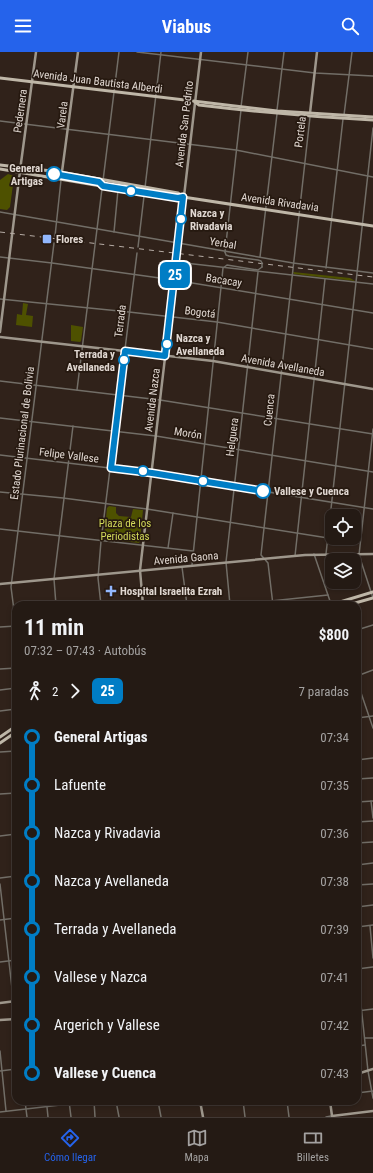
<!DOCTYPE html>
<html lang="es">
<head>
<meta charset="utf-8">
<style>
	:root { --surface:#241a14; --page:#302722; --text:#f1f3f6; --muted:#a3a1a0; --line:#413834; --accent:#2563eb }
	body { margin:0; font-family:"Roboto Condensed",sans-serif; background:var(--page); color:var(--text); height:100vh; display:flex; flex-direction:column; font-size:15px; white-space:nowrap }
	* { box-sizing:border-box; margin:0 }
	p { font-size:13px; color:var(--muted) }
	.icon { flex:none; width:22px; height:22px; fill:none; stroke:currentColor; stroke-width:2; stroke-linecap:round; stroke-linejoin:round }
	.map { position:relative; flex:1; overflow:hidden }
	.sheet { position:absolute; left:12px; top:549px; width:349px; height:504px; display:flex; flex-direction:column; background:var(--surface); border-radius:12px; box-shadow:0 2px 6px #0003,0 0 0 1px var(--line) }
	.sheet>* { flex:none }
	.badge { padding:0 8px; border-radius:6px; font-size:14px; line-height:26px }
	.tools { position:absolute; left:325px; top:457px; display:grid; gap:8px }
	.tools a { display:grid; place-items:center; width:36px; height:36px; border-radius:8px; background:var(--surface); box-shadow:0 2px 6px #0003,0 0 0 1px var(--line); font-size:20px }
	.map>.badge { position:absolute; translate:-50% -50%; box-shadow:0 0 0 2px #fff }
	.legs { display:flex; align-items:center; gap:6px; height:44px; padding:0 12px; font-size:13px }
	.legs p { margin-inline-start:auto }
	.headline { display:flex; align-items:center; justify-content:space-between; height:68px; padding:0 12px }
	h1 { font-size:22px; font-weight:700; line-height:30px }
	ul { padding:0 12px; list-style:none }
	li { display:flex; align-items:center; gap:14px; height:48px; font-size:15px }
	li i { display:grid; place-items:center; width:6px; height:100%; margin:0 5px; background:currentColor }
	li i::after { content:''; width:10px; height:10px; margin:-5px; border:3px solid; border-radius:50%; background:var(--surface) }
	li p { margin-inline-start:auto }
	li:first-child i { background:linear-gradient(#0000 50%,currentColor 0) }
	li:last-child i { background:linear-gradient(currentColor 50%,#0000 0) }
	header { display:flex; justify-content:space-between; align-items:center; height:52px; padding:0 12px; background:var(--accent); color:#fff; font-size:18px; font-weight:700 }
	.tab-bar { display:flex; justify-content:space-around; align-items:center; height:56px; border-top:1px solid var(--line); background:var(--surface); font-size:11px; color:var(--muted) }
	.tab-bar a { display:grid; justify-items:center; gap:2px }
	.tab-bar .active { color:var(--accent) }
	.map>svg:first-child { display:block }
</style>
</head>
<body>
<header><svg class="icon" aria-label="menu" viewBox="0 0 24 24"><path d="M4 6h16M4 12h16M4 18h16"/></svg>Viabus<svg class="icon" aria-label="search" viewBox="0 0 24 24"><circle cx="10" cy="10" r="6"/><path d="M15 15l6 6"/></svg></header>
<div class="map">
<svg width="373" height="1065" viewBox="0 0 373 1065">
	<rect width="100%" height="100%" fill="#30221a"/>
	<g fill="#4e5100">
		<path d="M8,122L14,124V125L10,155L7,158L0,157V128Z"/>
		<path d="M293,220L350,226L355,229L294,222Z"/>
		<path d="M23,251L28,252L26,263L33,264L32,275L16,273L17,262L22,263Z"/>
		<path d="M71,273L83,275L81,289L80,290L71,289Z"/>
		<path d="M109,454L116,455V461L119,464L131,465L133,457L143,458L140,489L139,491L104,487L107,456Z"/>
	</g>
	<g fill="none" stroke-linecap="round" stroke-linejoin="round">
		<g stroke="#726e67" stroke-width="1.5">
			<path d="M137,0L315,21L373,24"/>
			<path d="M241,55L248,0"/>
			<path d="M277,58L284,0"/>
			<path d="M344,63L352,0"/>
			<path d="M0,69L236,98L373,125"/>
			<path d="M0,160L293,211L373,221"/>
			<path d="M114,180L118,138"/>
			<path d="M55,184L61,128"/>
			<path d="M138,195L161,0"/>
			<path d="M225,200L241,58"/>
			<path d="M225,200L226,203L229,204L258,208L261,209L262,211"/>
			<path d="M0,205L52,211L174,228L373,261"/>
			<path d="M260,205L277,62"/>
			<path d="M176,210L373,232"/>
			<path d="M326,216L343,67"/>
			<path d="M0,247L129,260L217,270L373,297"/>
			<path d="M0,329L160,348L373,382"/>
			<path d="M77,338L119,0"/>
			<path d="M0,366L156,384L373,420"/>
			<path d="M0,403L152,421L373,457"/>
			<path d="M0,440L63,446L147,457L328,486"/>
			<path d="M0,477L193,499"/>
			<path d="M168,496L173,461"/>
			<path d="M314,502L331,552"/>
			<path d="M326,502L373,76"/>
			<path d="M295,504L325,227"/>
			<path d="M192,513L223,216L227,213L258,218L262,215"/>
			<path d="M182,515L187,553"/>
			<path d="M373,546L359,503L373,377"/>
			<path d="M56,553L54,527L73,374"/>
			<path d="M101,553L98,526L101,489L137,201"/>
			<path d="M230,553L226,510L258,220"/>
			<path d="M232,553L328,543"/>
			<path d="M273,553L268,511L261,503L310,65"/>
			<path d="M16,574L11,535L54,191"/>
			<path d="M0,575L16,574"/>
			<path d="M357,578L373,573"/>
			<path d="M0,617L16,616"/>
			<path d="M357,624L373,618"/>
			<path d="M357,629L373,676"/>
			<path d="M0,638L16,636"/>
			<path d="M0,659L16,657"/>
			<path d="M357,666L373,664"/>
			<path d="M0,700L16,699"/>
			<path d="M357,708L373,706"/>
			<path d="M357,727L373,726"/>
			<path d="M0,742L16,741"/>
			<path d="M371,749L373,766"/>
			<path d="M357,750L373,749"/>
			<path d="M357,770L373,769"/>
			<path d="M0,784L16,782"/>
			<path d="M357,791L373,790"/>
			<path d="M357,813L373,811"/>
			<path d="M0,826L16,824"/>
			<path d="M0,832L16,971"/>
			<path d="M357,833L373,832"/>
			<path d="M357,855L373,853"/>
			<path d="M0,868L16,866"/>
			<path d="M370,874L373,906"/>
			<path d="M357,875L373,873"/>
			<path d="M0,910L16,908"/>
			<path d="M357,915L368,1019L373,1046"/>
			<path d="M357,917L373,915"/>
			<path d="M357,959L373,957"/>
			<path d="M365,986H373"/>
			<path d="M357,994L365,993"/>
			<path d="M0,999L6,1059"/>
			<path d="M0,1019L16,1017"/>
			<path d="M357,1041L373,1039"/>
			<path d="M25,1049L27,1065"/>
			<path d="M69,1049L71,1065"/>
			<path d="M94,1049L95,1065"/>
			<path d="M116,1049L119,1065"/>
			<path d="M158,1049L161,1065"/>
			<path d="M243,1049L245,1065"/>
			<path d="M287,1049L289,1065"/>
			<path d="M47,1055L48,1065"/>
			<path d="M0,1060L69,1052L129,1049"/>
			<path d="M326,1065L331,1064"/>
		</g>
		<g stroke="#9e978c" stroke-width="2.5">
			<path d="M310,61L317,0"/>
			<path d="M61,127L78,0"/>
			<path d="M0,280L21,111L36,0"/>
			<path d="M0,285L213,309L373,337"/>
			<path d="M0,532L305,503L373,502"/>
			<path d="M143,553L140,518L201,0"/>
			<path d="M0,951L16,949"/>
			<path d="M0,968L16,967"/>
			<path d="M357,1022L373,1017"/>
			<path d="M200,1049L203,1065"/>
			<path d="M330,1049L332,1064L373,1059"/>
		</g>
		<g stroke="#bfb7a8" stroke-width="3">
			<path d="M0,26L277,59L373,65"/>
			<path d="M195,50L199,53C257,60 315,65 373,68"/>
			<path d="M0,113L60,120L178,141L183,145"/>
			<path d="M0,117L178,147L183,145L373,174"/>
			<path d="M330,553L373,540"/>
			<path d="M348,553L373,546"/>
			<path d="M0,685L16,674"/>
			<path d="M0,691L16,680"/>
		</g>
		<path stroke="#b5aba4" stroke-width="1" stroke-dasharray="5 5" stroke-linecap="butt" d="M0,180L373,225"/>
		<path stroke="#726e67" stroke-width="1.5" d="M262,215V211"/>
	</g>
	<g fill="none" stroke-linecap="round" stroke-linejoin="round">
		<defs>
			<path id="line-1" d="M54,122L99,130L103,134L178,146L183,145L165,304L125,299L111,416L152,421L263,439"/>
		</defs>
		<use href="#line-1" stroke="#fff" stroke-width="9"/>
		<use href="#line-1" stroke="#007dc5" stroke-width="6"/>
	</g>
	<g fill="#fff" stroke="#007dc5" stroke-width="2">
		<circle cx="54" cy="122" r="7"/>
		<circle cx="131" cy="139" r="5"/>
		<circle cx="181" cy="167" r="5"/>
		<circle cx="167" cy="292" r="5"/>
		<circle cx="124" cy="308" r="5"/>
		<circle cx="143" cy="419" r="5"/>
		<circle cx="203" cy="429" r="5"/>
		<circle cx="263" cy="439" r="7"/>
	</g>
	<g fill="#92b7fd" stroke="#261910" stroke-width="1.5">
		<rect x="42" y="182" width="10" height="10" rx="2"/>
		<path d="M109 533h4v4h4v4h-4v4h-4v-4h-4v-4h4z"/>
	</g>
	<g text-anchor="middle" stroke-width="3.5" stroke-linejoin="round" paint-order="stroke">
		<g font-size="11" fill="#e0d7d1" stroke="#261910">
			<text transform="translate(98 29) rotate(7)" y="4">Avenida Juan Bautista Alberdi</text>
			<text transform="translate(20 59) rotate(-82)" y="4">Pedernera</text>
			<text transform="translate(62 63) rotate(-83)" y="4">Varela</text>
			<text transform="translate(184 72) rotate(-83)" y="4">Avenida San Pedrito</text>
			<text transform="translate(300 80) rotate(-83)" y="4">Portela</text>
			<text transform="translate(280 150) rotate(8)" y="4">Avenida Rivadavia</text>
			<text transform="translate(223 191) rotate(9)" y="4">Yerbal</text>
			<text transform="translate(224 228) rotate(9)" y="4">Bacacay</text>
			<text transform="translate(200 260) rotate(7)" y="4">Bogotá</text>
			<text transform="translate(120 269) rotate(-83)" y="4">Terrada</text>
			<text transform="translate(283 313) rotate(10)" y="4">Avenida Avellaneda</text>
			<text transform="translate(152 348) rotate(-83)" y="4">Avenida Nazca</text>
			<text transform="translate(269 358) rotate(-84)" y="4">Cuenca</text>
			<text transform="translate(22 381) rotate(-83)" y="4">Estado Plurinacional de Bolivia</text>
			<text transform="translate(188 381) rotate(9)" y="4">Morón</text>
			<text transform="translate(232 385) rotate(-83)" y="4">Helguera</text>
			<text transform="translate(69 403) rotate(7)" y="4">Felipe Vallese</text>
			<text transform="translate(186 506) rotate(-5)" y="4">Avenida Gaona</text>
		</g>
		<g font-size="11" font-weight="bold" fill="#e0d7d1" stroke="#261910" text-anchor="start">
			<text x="43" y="120" text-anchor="end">General<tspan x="43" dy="13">Artigas</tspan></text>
			<text x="190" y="165">Nazca y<tspan x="190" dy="13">Rivadavia</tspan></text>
			<text x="176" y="290">Nazca y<tspan x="176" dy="13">Avellaneda</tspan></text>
			<text x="115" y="306" text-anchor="end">Terrada y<tspan x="115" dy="13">Avellaneda</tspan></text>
			<text x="274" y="443">Vallese y Cuenca</text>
		</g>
		<g font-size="11" font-weight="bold" fill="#e0d7d1" stroke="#261910" text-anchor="start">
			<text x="56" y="191">Flores</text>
			<text x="120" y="543">Hospital Israelita Ezrah</text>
		</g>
		<g font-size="11" fill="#d1d859" stroke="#261910">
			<text x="125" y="475">Plaza de los<tspan x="125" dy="13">Periodistas</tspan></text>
		</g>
	</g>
</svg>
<div class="tools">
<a><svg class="icon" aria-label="locate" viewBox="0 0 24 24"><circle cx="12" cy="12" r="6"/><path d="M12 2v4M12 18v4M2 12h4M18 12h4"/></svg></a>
<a><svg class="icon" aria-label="layers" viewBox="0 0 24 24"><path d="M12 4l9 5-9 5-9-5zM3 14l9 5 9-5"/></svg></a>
</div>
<b class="badge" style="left:175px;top:223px;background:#007dc5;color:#fff">25</b>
<section class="sheet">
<div class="headline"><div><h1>11 min</h1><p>07:32 – 07:43 · Autobús</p></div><b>$800</b></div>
<div class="legs"><svg class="icon" aria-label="walk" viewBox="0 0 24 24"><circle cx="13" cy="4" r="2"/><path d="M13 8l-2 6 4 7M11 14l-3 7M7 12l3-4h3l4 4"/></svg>2<svg class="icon" aria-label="forward" viewBox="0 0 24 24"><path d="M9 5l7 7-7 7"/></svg><b class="badge" style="background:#007dc5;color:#fff">25</b><p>7 paradas</p></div>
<ul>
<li><i style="color:#007dc5"></i><b>General Artigas</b><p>07:34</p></li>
<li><i style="color:#007dc5"></i><span>Lafuente</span><p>07:35</p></li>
<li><i style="color:#007dc5"></i><span>Nazca y Rivadavia</span><p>07:36</p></li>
<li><i style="color:#007dc5"></i><span>Nazca y Avellaneda</span><p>07:38</p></li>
<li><i style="color:#007dc5"></i><span>Terrada y Avellaneda</span><p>07:39</p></li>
<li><i style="color:#007dc5"></i><span>Vallese y Nazca</span><p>07:41</p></li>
<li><i style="color:#007dc5"></i><span>Argerich y Vallese</span><p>07:42</p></li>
<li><i style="color:#007dc5"></i><b>Vallese y Cuenca</b><p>07:43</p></li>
</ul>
</section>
</div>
<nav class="tab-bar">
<a class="active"><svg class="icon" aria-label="directions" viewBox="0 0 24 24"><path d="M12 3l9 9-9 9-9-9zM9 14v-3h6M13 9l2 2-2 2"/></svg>Cómo llegar</a>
<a><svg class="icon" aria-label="map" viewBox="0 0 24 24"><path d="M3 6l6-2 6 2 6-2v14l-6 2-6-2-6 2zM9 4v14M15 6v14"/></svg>Mapa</a>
<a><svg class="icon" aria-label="tickets" viewBox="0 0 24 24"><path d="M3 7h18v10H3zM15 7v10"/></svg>Billetes</a>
</nav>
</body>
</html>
